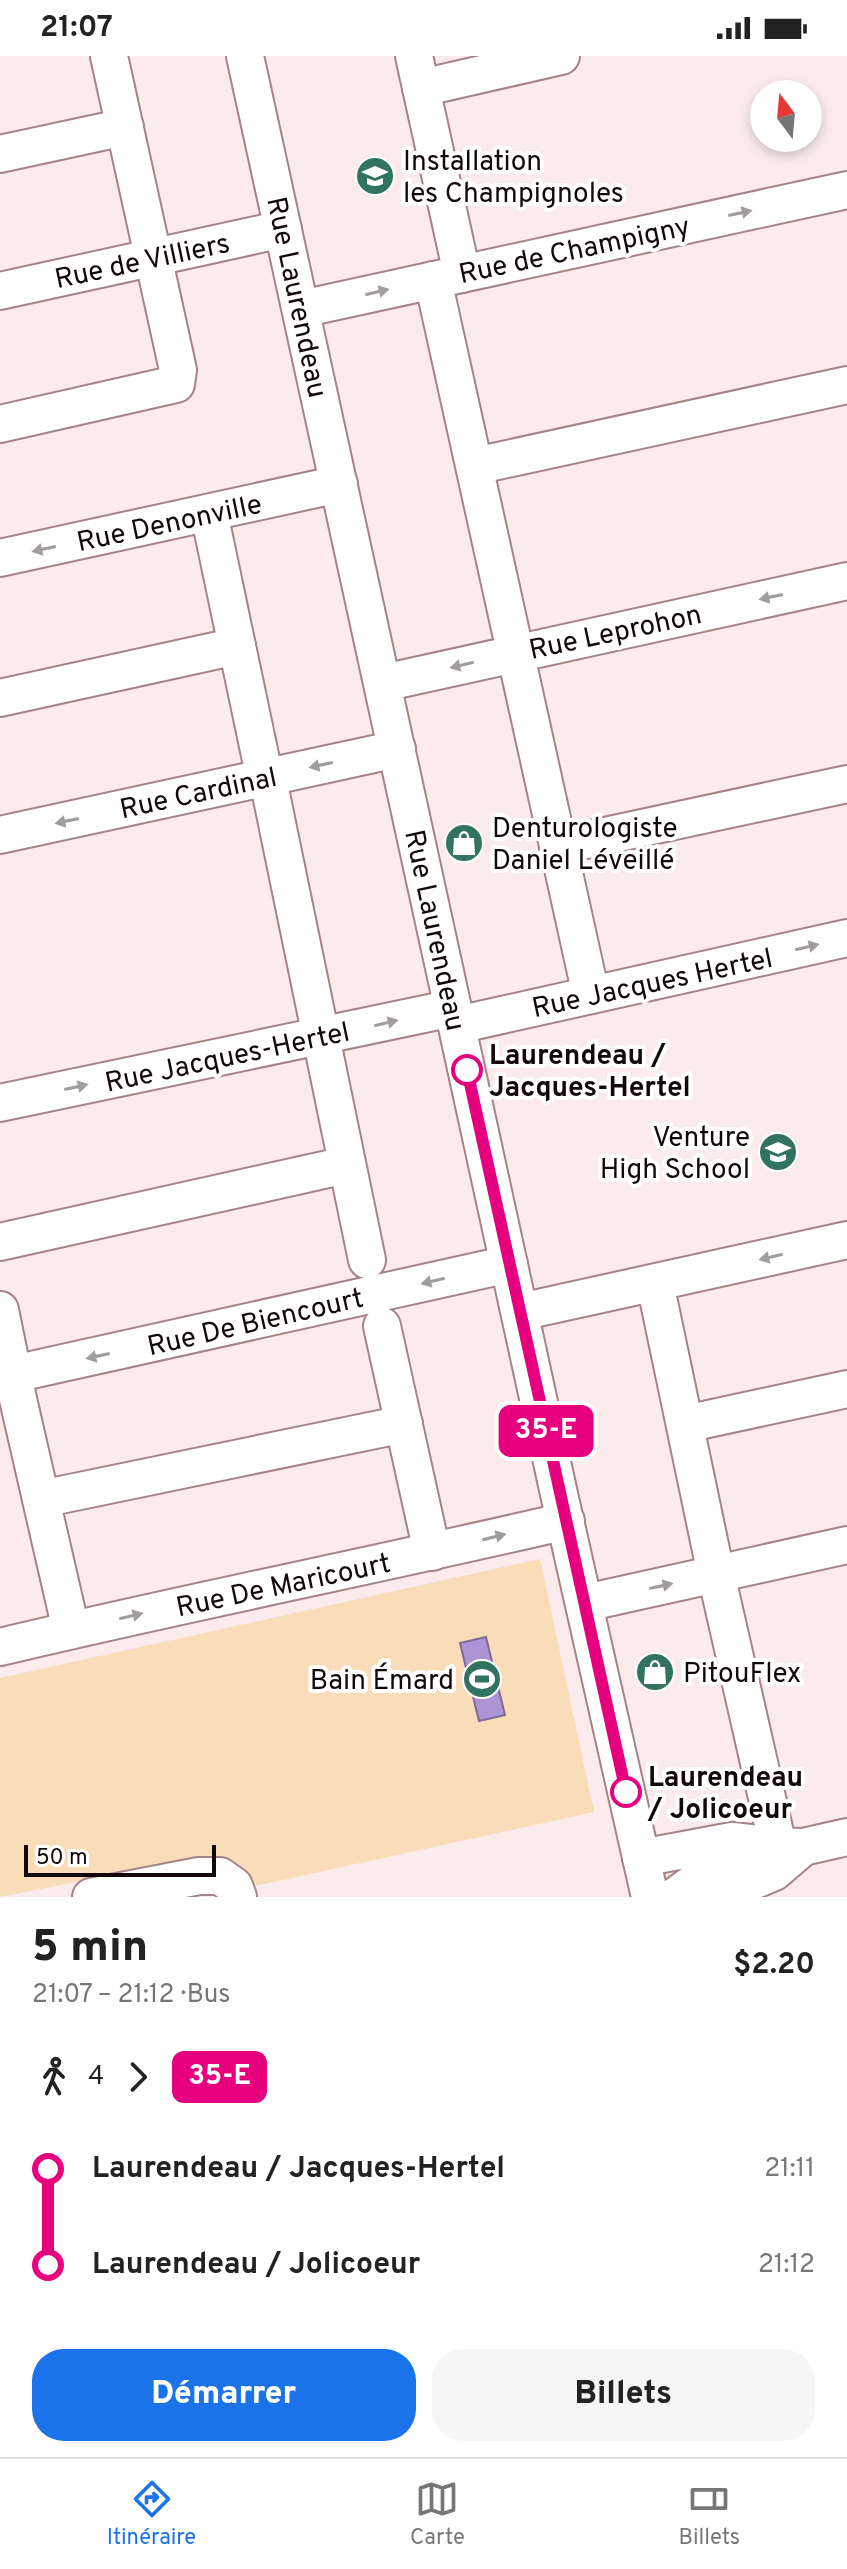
<!DOCTYPE html>
<html lang="fr">
<head>
<meta charset="utf-8">
<style>
	:root { --surface:#fff; --page:#f6f6f6; --text:#222; --muted:#767676; --line:#e0e0e0; --accent:#1a73e8 }
	body { margin:0; font-family:Overpass,sans-serif; background:var(--page); color:var(--text); height:100vh; display:flex; flex-direction:column; font-size:30px; white-space:nowrap }
	* { box-sizing:border-box; margin:0 }
	p { font-size:26px; color:var(--muted) }
	.icon { flex:none; width:44px; height:44px; fill:none; stroke:currentColor; stroke-width:2; stroke-linecap:round; stroke-linejoin:round }
	.map { position:relative; height:1841px; overflow:hidden }
	.panel { display:flex; flex-direction:column; background:var(--surface); flex:1 }
	.panel>* { flex:none }
	.badge { padding:0 16px; border-radius:12px; font-size:28px; line-height:52px }
	.needle { width:52px; rotate:344deg }
	.buttons { position:absolute; left:750px; top:24px; display:grid; gap:16px }
	.buttons a { display:grid; place-items:center; width:72px; height:72px; border-radius:50%; background:var(--surface); box-shadow:0 4px 12px #0003; font-size:40px }
	.scale { position:absolute; left:24px; bottom:20px; width:192px; box-sizing:border-box; padding-left:8px; border:4px solid #130809; border-top:0; font-size:22px; line-height:28px; white-space:nowrap; color:#130809; -webkit-text-stroke:6px #fff; paint-order:stroke }
	.map>.badge { position:absolute; translate:-50% -50%; box-shadow:0 0 0 4px #fff }
	.legs { display:flex; align-items:center; gap:12px; height:88px; padding:0 32px; font-size:26px }
	.legs p { margin-inline-start:auto }
	.overview { display:flex; align-items:center; justify-content:space-between; height:136px; padding:0 32px }
	h1 { font-size:44px; font-weight:800; line-height:60px }
	.button { display:flex; gap:16px; margin-top:auto; padding:16px 32px }
	.button a { flex:1; height:92px; border-radius:32px; background:var(--accent); color:#fff; font-size:32px; font-weight:800; line-height:92px; text-align:center }
	.button a+a { background:var(--page); color:var(--text) }
	ul { padding:0 32px; list-style:none }
	li { display:flex; align-items:center; gap:28px; height:96px; font-size:30px }
	li i { display:grid; place-items:center; width:12px; height:100%; margin:0 10px; background:currentColor }
	li i::after { content:''; width:20px; height:20px; margin:-10px; border:6px solid; border-radius:50%; background:var(--surface) }
	li p { margin-inline-start:auto }
	li:first-child i { background:linear-gradient(#0000 50%,currentColor 0) }
	li:last-child i { background:linear-gradient(currentColor 50%,#0000 0) }
	.status { display:flex; justify-content:space-between; align-items:center; height:56px; padding:0 40px; background:var(--surface); direction:ltr }
	.status svg { height:22px; fill:currentColor }
	.menu { display:flex; justify-content:space-around; align-items:center; height:112px; border-top:2px solid var(--line); background:var(--surface); font-size:22px; color:var(--muted) }
	.menu a { display:grid; justify-items:center; gap:4px }
	.menu .current { color:var(--accent) }
	.map>svg:first-child { display:block }
</style>
</head>
<body>
<div class="status"><b>21:07</b><svg viewBox="0 0 49 12"><path d="M0 12V9h3v3zM5 12V6h3v6zM10 12V3h3v9zM15 12V0h3v12zM26 1h20v11H26zM47 4h2v5h-2z"/></svg></div>
<div class="map">
<svg width="847" height="1841" viewBox="0 0 847 1841">
	<rect width="100%" height="100%" fill="#fbebed"/>
	<path fill="#f9ddb9" d="M540,1503L594,1756L251,1831C240,1809 236,1805 211,1799L0,1841V1622Z"/>
	<path fill="#ad94d5" stroke="#7f6a98" stroke-width="2" d="M486,1581L505,1659L479,1665L460,1587Z"/>
	<g fill="none" stroke-linecap="round" stroke-linejoin="round">
		<defs>
			<g id="minor">
				<path d="M245,0L559,1438L650,1841"/>
				<path d="M414,0L462,218"/>
				<path d="M421,32L561,0"/>
				<path d="M0,98L125,71"/>
				<path d="M433,224L591,939"/>
				<path d="M0,235L283,173"/>
				<path d="M301,253L847,134"/>
				<path d="M0,368L176,328L178,314L109,0"/>
				<path d="M475,410L847,329"/>
				<path d="M209,457L261,704L271,738L367,1204"/>
				<path d="M0,502L339,428"/>
				<path d="M383,627L847,525"/>
				<path d="M0,642L237,590"/>
				<path d="M0,779L397,693"/>
				<path d="M558,790L847,728"/>
				<path d="M457,969L847,882"/>
				<path d="M0,1047L453,952"/>
				<path d="M0,1186L346,1109"/>
				<path d="M655,1227L716,1518L778,1790"/>
				<path d="M0,1254L18,1343L71,1574"/>
				<path d="M520,1256L847,1184"/>
				<path d="M382,1270L432,1496"/>
				<path d="M0,1321L509,1208"/>
				<path d="M685,1368L847,1333"/>
				<path d="M41,1443L404,1368"/>
				<path d="M585,1547L847,1489"/>
				<path d="M0,1591C188,1546 378,1509 566,1465"/>
				<path d="M641,1802L732,1785L750,1787"/>
				<path d="M91,1841L199,1820H220L234,1830L238,1841"/>
				<path d="M674,1841L704,1819L767,1790L803,1791L847,1781"/>
				<path d="M715,1841L774,1816L803,1791"/>
			</g>
		</defs>
		<use href="#minor" stroke="#a58389" stroke-width="40"/>
		<use href="#minor" stroke="#fff" stroke-width="36"/>
	</g>
	<defs><path id="oneway-solid" d="M-6-.8H1V-3.2L6.5 0L1 3.2V.8H-6Z" transform="scale(2)"/></defs>
	<g fill="#a19c9d">
		<use href="#oneway-solid" transform="translate(740 157) rotate(-12)"/>
		<use href="#oneway-solid" transform="translate(377 236) rotate(-13)"/>
		<use href="#oneway-solid" transform="translate(44 493) rotate(168)"/>
		<use href="#oneway-solid" transform="translate(771 541) rotate(168)"/>
		<use href="#oneway-solid" transform="translate(462 609) rotate(167)"/>
		<use href="#oneway-solid" transform="translate(321 709) rotate(168)"/>
		<use href="#oneway-solid" transform="translate(67 765) rotate(168)"/>
		<use href="#oneway-solid" transform="translate(807 891) rotate(-13)"/>
		<use href="#oneway-solid" transform="translate(386 967) rotate(-13)"/>
		<use href="#oneway-solid" transform="translate(76 1031) rotate(-12)"/>
		<use href="#oneway-solid" transform="translate(771 1201) rotate(167)"/>
		<use href="#oneway-solid" transform="translate(433 1225) rotate(167)"/>
		<use href="#oneway-solid" transform="translate(98 1300) rotate(168)"/>
		<use href="#oneway-solid" transform="translate(494 1481) rotate(-14)"/>
		<use href="#oneway-solid" transform="translate(661 1530) rotate(-12)"/>
		<use href="#oneway-solid" transform="translate(131 1560) rotate(-13)"/>
	</g>
	<g fill="none" stroke-linecap="round" stroke-linejoin="round">
		<defs>
			<path id="line-1" d="M467,1014L626,1736"/>
		</defs>
		<use href="#line-1" stroke="#fff" stroke-width="18"/>
		<use href="#line-1" stroke="#e6007e" stroke-width="12"/>
	</g>
	<defs>
		<symbol id="school-disc" viewBox="-11 -11 22 22"><circle r="9.5" fill="#327261" stroke="#fff"/><path d="M0-5L7-2L0 1L-7-2ZM-4 1L0 2.5L4 1V4Q0 6-4 4Z" fill="#fff"/></symbol>
		<symbol id="shop-disc" viewBox="-11 -11 22 22"><circle r="9.5" fill="#327261" stroke="#fff"/><path d="M-5-2.5h2.3a2.7 3.5 0 0 1 5.4 0H5L5.5 6h-11ZM-1.5-2.5h3a1.5 2.3 0 0 0-3 0Z" fill="#fff"/></symbol>
		<symbol id="stadium-disc" viewBox="-11 -11 22 22"><circle r="9.5" fill="#327261" stroke="#fff"/><path d="M0-5a6.5 5 0 1 0 0 10a6.5 5 0 1 0 0-10ZM-3.5-1.8h7v3.6h-7Z" fill="#fff"/></symbol>
	</defs>
	<g fill-rule="evenodd">
		<use href="#school-disc" x="353" y="98" width="44" height="44"/>
		<use href="#shop-disc" x="442" y="765" width="44" height="44"/>
		<use href="#school-disc" x="756" y="1074" width="44" height="44"/>
		<use href="#shop-disc" x="633" y="1594" width="44" height="44"/>
		<use href="#stadium-disc" x="460" y="1601" width="44" height="44"/>
	</g>
	<g fill="#fff" stroke="#e6007e" stroke-width="4">
		<circle cx="467" cy="1014" r="14"/>
		<circle cx="626" cy="1736" r="14"/>
	</g>
	<g text-anchor="middle" stroke-width="8" stroke-linejoin="round" paint-order="stroke">
		<g font-size="28" fill="#130809" stroke="#fff" text-anchor="start">
			<text x="403" y="114">Installation<tspan x="403" dy="32">les Champignoles</tspan></text>
			<text x="492" y="781">Denturologiste<tspan x="492" dy="32">Daniel Léveillé</tspan></text>
			<text x="750" y="1090" text-anchor="end">Venture<tspan x="750" dy="32">High School</tspan></text>
			<text x="683" y="1626">PitouFlex</text>
			<text x="454" y="1633" text-anchor="end">Bain Émard</text>
		</g>
		<g font-size="28" fill="#130809" stroke="#fff">
			<text transform="translate(574 193) rotate(-12)" y="10">Rue de Champigny</text>
			<text transform="translate(142 204) rotate(-12)" y="10">Rue de Villiers</text>
			<text transform="translate(298 241) rotate(78)" y="10">Rue Laurendeau</text>
			<text transform="translate(169 466) rotate(-12)" y="10">Rue Denonville</text>
			<text transform="translate(615 575) rotate(-12)" y="10">Rue Leprohon</text>
			<text transform="translate(198 736) rotate(-12)" y="10">Rue Cardinal</text>
			<text transform="translate(436 874) rotate(78)" y="10">Rue Laurendeau</text>
			<text transform="translate(652 926) rotate(-12)" y="10">Rue Jacques Hertel</text>
			<text transform="translate(227 1000) rotate(-12)" y="10">Rue Jacques-Hertel</text>
			<text transform="translate(255 1265) rotate(-13)" y="10">Rue De Biencourt</text>
			<text transform="translate(283 1528) rotate(-12)" y="10">Rue De Maricourt</text>
		</g>
		<g font-size="28" font-weight="bold" fill="#130809" stroke="#fff" text-anchor="start">
			<text x="489" y="1008">Laurendeau /<tspan x="489" dy="32">Jacques-Hertel</tspan></text>
			<text x="648" y="1730">Laurendeau<tspan x="648" dy="32">/ Jolicoeur</tspan></text>
		</g>
	</g>
</svg>
<div class="buttons">
<a><svg class="needle" viewBox="-14 -14 28 28"><path d="M0-13l5 13h-10z" fill="#e53935"/><path d="M0 13l5-13h-10z" fill="#767676"/></svg></a>
</div>
<div class="scale">50 m</div>
<b class="badge" style="left:546px;top:1375px;background:#e6007e;color:#fff">35-E</b>
</div>
<section class="panel">
<div class="overview"><div><h1>5 min</h1><p>21:07 – 21:12 · Bus</p></div><b>$2.20</b></div>
<div class="legs"><svg class="icon" aria-label="walk" viewBox="0 0 24 24"><circle cx="13" cy="4" r="2"/><path d="M13 8l-2 6 4 7M11 14l-3 7M7 12l3-4h3l4 4"/></svg>4<svg class="icon" aria-label="forward" viewBox="0 0 24 24"><path d="M9 5l7 7-7 7"/></svg><b class="badge" style="background:#e6007e;color:#fff">35-E</b></div>
<ul>
<li><i style="color:#e6007e"></i><b>Laurendeau / Jacques-Hertel</b><p>21:11</p></li>
<li><i style="color:#e6007e"></i><b>Laurendeau / Jolicoeur</b><p>21:12</p></li>
</ul>
<div class="button"><a>Démarrer</a><a>Billets</a></div>
</section>
<nav class="menu">
<a class="current"><svg class="icon" aria-label="directions" viewBox="0 0 24 24"><path d="M12 3l9 9-9 9-9-9zM9 14v-3h6M13 9l2 2-2 2"/></svg>Itinéraire</a>
<a><svg class="icon" aria-label="map" viewBox="0 0 24 24"><path d="M3 6l6-2 6 2 6-2v14l-6 2-6-2-6 2zM9 4v14M15 6v14"/></svg>Carte</a>
<a><svg class="icon" aria-label="tickets" viewBox="0 0 24 24"><path d="M3 7h18v10H3zM15 7v10"/></svg>Billets</a>
</nav>
</body>
</html>
